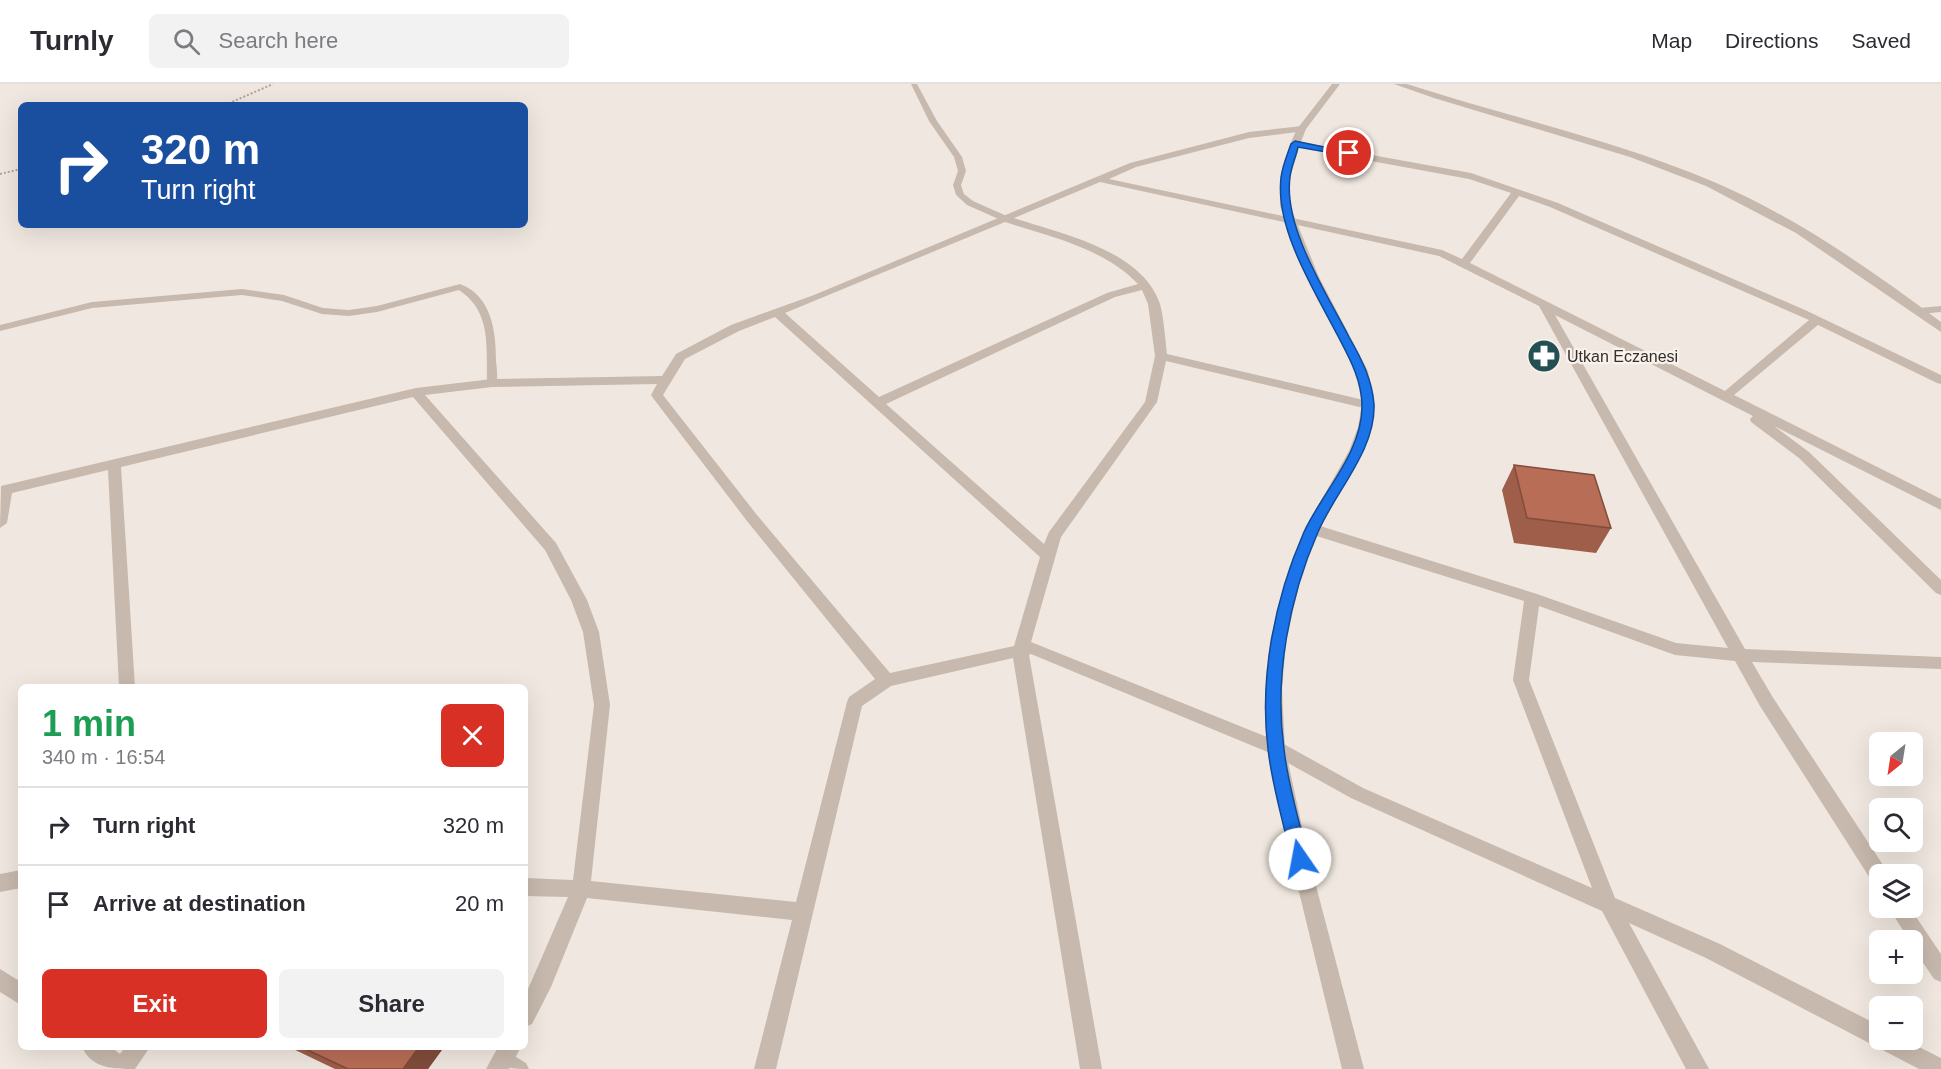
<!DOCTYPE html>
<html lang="en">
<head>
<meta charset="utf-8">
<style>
  :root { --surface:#fff; --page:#f2f2f3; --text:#2b2b33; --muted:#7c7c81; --line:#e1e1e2; --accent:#d93025 }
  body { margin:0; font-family:Arial,sans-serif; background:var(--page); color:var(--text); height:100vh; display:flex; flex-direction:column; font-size:22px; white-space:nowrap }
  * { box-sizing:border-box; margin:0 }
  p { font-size:20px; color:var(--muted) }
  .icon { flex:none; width:33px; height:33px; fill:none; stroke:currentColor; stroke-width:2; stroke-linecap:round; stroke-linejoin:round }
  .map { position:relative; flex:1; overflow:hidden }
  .sheet { position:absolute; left:18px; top:600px; width:510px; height:366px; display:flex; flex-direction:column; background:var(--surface); border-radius:9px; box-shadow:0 6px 24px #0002 }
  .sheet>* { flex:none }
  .guide { position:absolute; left:18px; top:18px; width:510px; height:126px; border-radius:9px; box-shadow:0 6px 24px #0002; background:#1a4fa0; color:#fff; overflow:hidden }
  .needle { width:39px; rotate:210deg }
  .fabs { position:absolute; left:1869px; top:648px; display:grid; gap:12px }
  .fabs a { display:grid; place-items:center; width:54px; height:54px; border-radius:9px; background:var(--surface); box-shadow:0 6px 24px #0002; font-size:30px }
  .pin { position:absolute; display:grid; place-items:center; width:51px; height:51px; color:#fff; margin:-26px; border:3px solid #fff; border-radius:50%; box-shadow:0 2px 6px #0007 }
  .me { position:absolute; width:66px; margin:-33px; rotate:348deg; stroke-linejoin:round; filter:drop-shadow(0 0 4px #0008) }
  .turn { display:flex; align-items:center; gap:21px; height:126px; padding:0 24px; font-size:27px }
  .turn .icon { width:78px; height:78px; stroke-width:2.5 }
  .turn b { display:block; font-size:42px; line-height:51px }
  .round { display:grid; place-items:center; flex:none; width:63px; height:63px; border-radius:9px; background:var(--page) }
  .overview { display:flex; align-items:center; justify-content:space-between; height:102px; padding:0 24px }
  h1 { font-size:36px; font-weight:700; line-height:45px; color:#1e9e55 }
  .action { display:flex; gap:12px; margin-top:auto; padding:12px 24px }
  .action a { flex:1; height:69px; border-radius:9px; background:var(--accent); color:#fff; font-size:24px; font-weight:700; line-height:69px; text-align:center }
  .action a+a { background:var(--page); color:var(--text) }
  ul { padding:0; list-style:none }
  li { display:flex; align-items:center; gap:18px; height:78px; padding:0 24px; border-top:2px solid var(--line) }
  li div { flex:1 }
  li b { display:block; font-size:22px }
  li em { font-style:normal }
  header { display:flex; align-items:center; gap:36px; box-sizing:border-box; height:84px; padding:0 30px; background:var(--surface); border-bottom:2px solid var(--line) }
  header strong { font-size:28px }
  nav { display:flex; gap:33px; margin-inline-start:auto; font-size:21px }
  .search { width:420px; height:54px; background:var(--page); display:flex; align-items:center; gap:15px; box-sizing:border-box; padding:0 21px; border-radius:9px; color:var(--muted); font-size:22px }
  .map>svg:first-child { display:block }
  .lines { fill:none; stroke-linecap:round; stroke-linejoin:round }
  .path { stroke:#b3a397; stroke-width:2; stroke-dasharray:2 2; stroke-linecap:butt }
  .service { fill:#c7b9ad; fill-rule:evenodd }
  .minor { fill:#c7b9ad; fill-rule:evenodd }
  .tertiary { fill:#c7b9ad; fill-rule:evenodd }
  .wall { fill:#9e5e4a }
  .shaded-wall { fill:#814c3c }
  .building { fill:#b86d56; stroke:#814c3c; stroke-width:1.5 }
  .route { fill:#1a73e8; stroke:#114b97; stroke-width:1.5 }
  .labels { text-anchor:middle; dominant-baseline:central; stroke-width:4.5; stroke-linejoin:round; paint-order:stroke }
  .poi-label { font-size:16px; fill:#362e2a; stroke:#f8f2ec; text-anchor:start }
</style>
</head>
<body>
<header>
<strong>Turnly</strong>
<div class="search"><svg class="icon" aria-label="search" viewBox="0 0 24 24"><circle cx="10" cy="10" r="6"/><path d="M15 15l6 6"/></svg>Search here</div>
<nav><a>Map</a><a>Directions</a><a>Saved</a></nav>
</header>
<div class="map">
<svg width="1941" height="985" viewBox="0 0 1941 985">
  <rect width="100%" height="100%" fill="#f0e8e0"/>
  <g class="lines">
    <path class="path" d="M225,21L273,0
      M0,90L21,85"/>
    <path class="service" d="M911,0H917L937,37L962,73L966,87L961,101L964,110L973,117L1009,133V137H1003L967,121L956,111L953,101L958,87L954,73L929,37Z
      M460,200C492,212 496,248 496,277C497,285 498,294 496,301L492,302L487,299C486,263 492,228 459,206L377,228L349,232L322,230L282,217L242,211L92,224L0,247V241L92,218L242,205L284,211L323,224L349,226L377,222Z
      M504,966L526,979L529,985C515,985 501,985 496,974L498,968Z"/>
    <path class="minor" d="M1302,42L1305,43V47L1249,54L1136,83L1109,95L1442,166L1462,175L1511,109L1469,95L1295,63L1290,60L1295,57L1471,89L1558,119L1805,226L1941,291V300L1937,299L1818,241L1734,311L1941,415V426L1774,342L1809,368L1941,496V511L1936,509L1799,374L1751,338L1750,335L1753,332L1555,231L1745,565L1941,573V585L1752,578L1772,612L1887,787L1888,790H1880V801L1873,799L1760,622L1735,577L1675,571L1539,522L1529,596L1615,814L1720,860L1880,942V956H1905L1941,974V985H1919L1706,874L1629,839L1709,985H1686L1602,827L1351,714L1270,669L1031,570L1029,571L1102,985H1080L1013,574L891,602L862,622L776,985H754L792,836L587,814L551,903L532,940L525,943V912L568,813L525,812V794L573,796L594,621L583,548L571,516L545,466L413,313L121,383L135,603H119L108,386L12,409L7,439L0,444L1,402L416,304L492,295L662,292L676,270L731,241L814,211L1130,79L1249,48ZM1100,98L1439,172L1539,222L1728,564L1676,559L1537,510L1317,441H1307L1305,445L1307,449L1524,517L1513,596L1592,804L1363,704L1282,659L1031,558L1061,453L1157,318L1166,277L1368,325L1374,321L1368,317L1167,270C1165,254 1164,235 1160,220C1142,166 1062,150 1014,134ZM1519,112L1550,123L1809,236L1725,307L1470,179ZM1005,138C1050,153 1104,164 1138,200L1107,209L879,313L785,229ZM1142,206L1148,220L1155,272L1145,318L1049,448L1044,460L886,320L1115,213ZM775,233L1040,473L1014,562L890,589L757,431L663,311L685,275L739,247ZM657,300L651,311L653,314L747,437L875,595L849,613L847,618L796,818L591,797L610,621L599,548L587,516L556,459L425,311L492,303Z
      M1941,222V228L1919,230L1913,227L1919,224Z
      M21,786V804L0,808V790Z
      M1889,824H1910L1941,870V898L1934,895L1912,862V856H1909Z
      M0,885L21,898V921L0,908Z
      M82,963H111L120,970L125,963H150L135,985C114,985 92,985 82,963Z
      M498,963H521L509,985H486Z"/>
    <path class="tertiary" d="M1332,0H1340L1306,45L1300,60L1290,94V122L1319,193L1368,287L1374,321L1372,343L1363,367L1319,445L1303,484L1286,557L1282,606L1285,664L1309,775L1364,985H1342L1291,775L1267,664L1266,606L1270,557L1289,484L1305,445L1349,367L1358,343L1362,321L1356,287L1307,193L1280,122V94L1290,60L1297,45Z
      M1394,0H1407C1509,33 1615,56 1714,98C1796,133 1870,185 1941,238V248L1796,149L1706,102L1630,73L1434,14Z"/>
  </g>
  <path class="wall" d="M1514,381L1611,444L1596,469L1514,459L1502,406Z
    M289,963H444L428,985H335Z"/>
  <path class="shaded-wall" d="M419,963H444L428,985H403Z"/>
  <path class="building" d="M1514,381L1594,391L1611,444L1527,434Z
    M301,963H419L403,985H348Z"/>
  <path class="route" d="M1295,57L1353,69L1349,72L1298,63C1296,73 1291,83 1290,93C1283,143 1327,210 1349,253C1361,274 1372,295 1374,320C1376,366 1335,408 1318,448C1289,514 1274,593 1284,665C1288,702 1300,739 1308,775L1306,781L1300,783L1294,781L1291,775C1284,739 1272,702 1268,665C1259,592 1275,514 1304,448C1323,407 1362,369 1362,322C1362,297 1350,275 1339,254C1316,209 1275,146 1281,94C1282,83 1287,71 1291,60Z"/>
  <defs>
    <g id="pharmacy-disc" transform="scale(1.725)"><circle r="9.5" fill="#255053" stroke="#f8f2ec"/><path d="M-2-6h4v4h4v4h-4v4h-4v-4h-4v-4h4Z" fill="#fff"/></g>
  </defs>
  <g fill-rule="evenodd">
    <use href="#pharmacy-disc" x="1544" y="272"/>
  </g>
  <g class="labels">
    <g class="poi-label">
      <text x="1567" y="272">Utkan Eczanesi</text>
    </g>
  </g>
</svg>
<div class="fabs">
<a><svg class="needle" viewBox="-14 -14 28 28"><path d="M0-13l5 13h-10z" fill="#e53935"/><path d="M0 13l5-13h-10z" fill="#7c7c81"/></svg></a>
<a><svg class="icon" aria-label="search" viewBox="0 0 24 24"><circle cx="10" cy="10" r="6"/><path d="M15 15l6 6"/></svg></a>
<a><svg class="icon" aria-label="layers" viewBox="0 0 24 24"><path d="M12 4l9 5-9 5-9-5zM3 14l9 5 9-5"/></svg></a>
<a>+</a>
<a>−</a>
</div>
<div class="pin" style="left:1349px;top:69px;background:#d93025"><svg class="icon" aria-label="arrive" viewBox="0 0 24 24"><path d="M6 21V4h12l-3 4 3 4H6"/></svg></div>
<svg class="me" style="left:1300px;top:775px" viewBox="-20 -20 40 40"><circle r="19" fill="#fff"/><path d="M0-13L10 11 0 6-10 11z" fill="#1a73e8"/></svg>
<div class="guide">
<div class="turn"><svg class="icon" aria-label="right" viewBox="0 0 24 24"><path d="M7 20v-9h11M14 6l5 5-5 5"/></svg><div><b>320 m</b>Turn right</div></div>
</div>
<section class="sheet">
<div class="overview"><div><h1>1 min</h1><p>340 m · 16:54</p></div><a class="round" style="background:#d93025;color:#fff"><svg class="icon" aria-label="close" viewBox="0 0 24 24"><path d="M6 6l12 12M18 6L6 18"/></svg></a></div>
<ul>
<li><svg class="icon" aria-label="right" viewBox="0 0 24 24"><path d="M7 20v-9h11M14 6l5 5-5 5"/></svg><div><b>Turn right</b></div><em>320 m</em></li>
<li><svg class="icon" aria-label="arrive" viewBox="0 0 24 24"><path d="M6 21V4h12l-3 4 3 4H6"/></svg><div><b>Arrive at destination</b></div><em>20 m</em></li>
</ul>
<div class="action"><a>Exit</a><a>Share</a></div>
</section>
</div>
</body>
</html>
